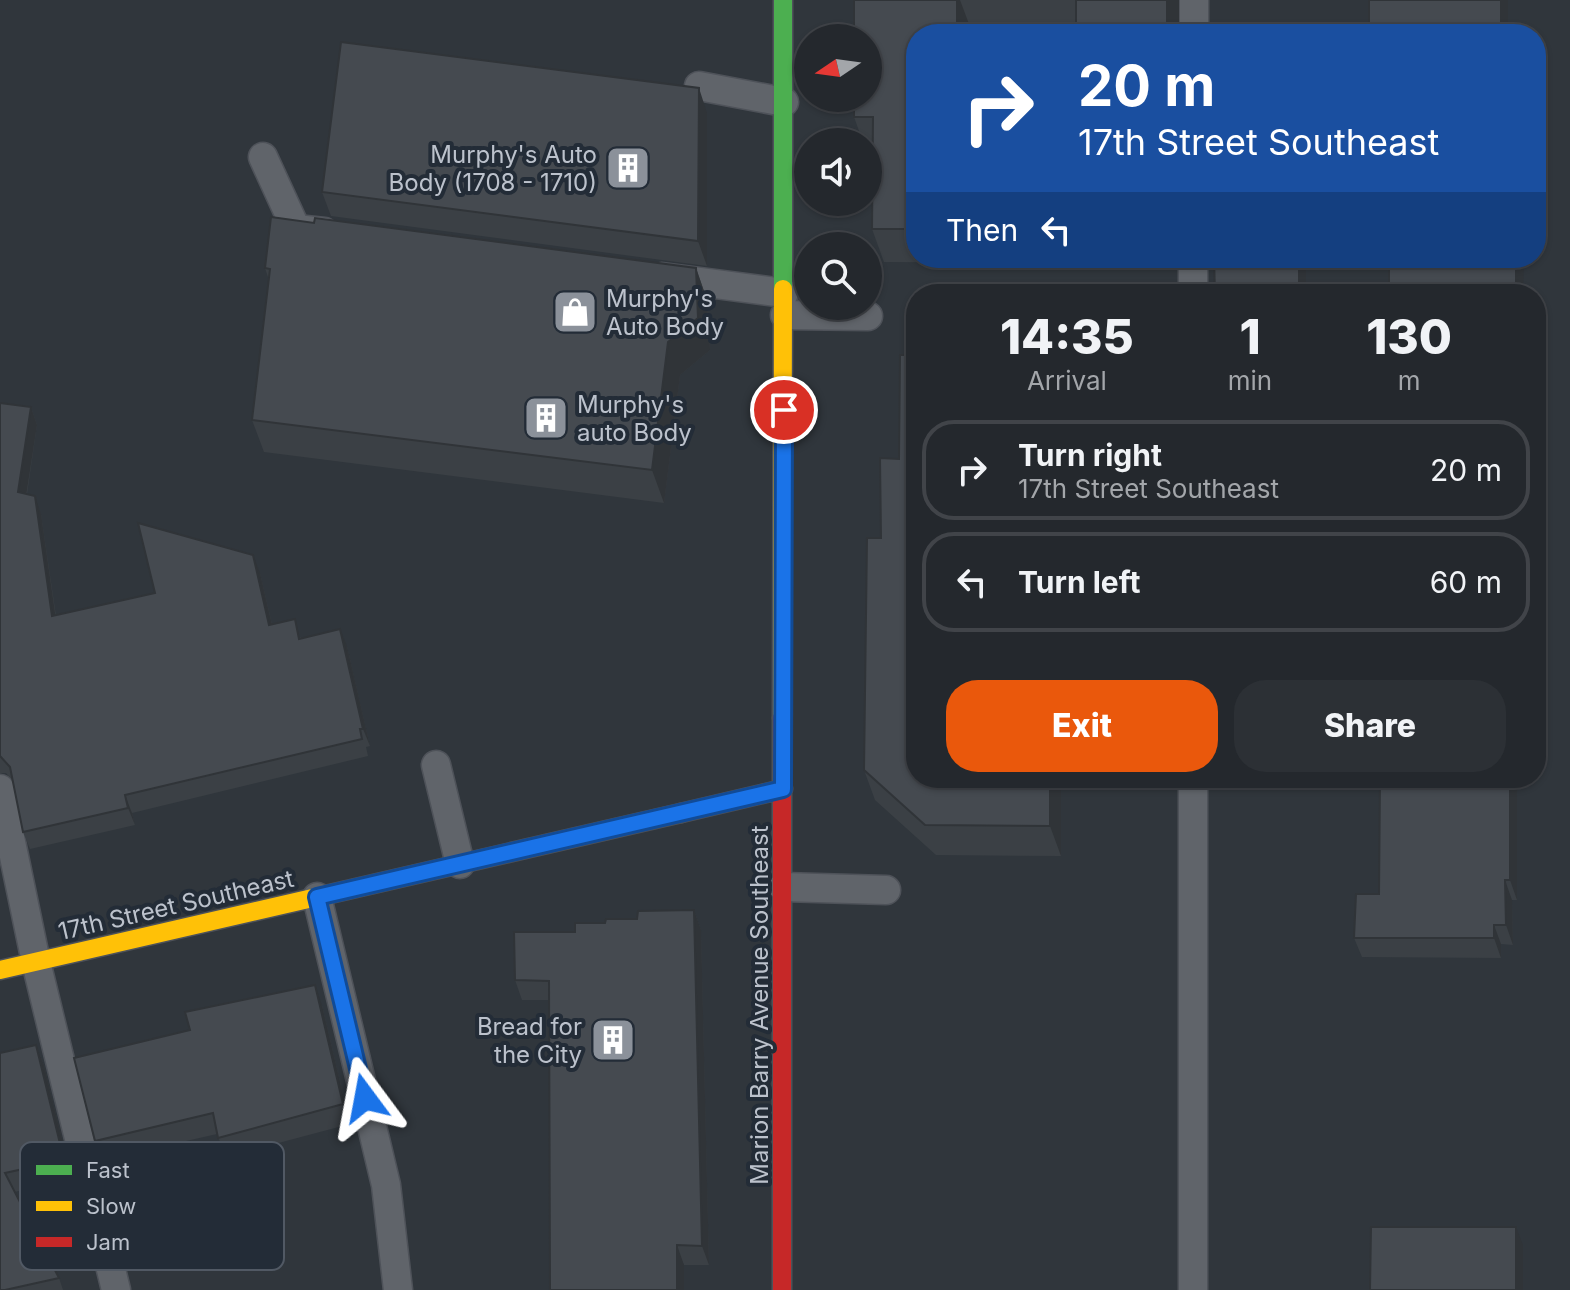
<!DOCTYPE html>
<html lang="en">
<head>
<meta charset="utf-8">
<style>
  :root { --surface:#24282d; --page:#2c3035; --text:#f1f3f6; --muted:#a3a6aa; --line:#414449; --accent:#ea580c }
  body { margin:0; font-family:Inter,sans-serif; background:var(--page); color:var(--text); height:100vh; display:flex; flex-direction:column; font-size:30px; white-space:nowrap }
  * { box-sizing:border-box; margin:0 }
  p { font-size:26px; color:var(--muted) }
  .icon { flex:none; width:44px; height:44px; fill:none; stroke:currentColor; stroke-width:2; stroke-linecap:round; stroke-linejoin:round }
  .map { position:relative; flex:1; overflow:hidden }
  .drawer { position:absolute; left:906px; top:284px; width:640px; height:504px; display:flex; flex-direction:column; background:var(--surface); border-radius:32px; box-shadow:0 2px 6px #0004,0 0 0 2px var(--line) }
  .drawer>* { flex:none }
  .hud { position:absolute; left:906px; top:24px; width:640px; height:244px; border-radius:32px; box-shadow:0 2px 6px #0004,0 0 0 2px var(--line); background:#1a4fa0; color:#fff; overflow:hidden }
  .needle { width:52px; rotate:257deg }
  .buttons { position:absolute; left:794px; top:24px; display:grid; gap:16px }
  .buttons a { display:grid; place-items:center; width:88px; height:88px; border-radius:50%; background:var(--surface); box-shadow:0 2px 6px #0004,0 0 0 2px var(--line); font-size:40px }
  .pin { position:absolute; display:grid; place-items:center; width:68px; height:68px; color:#fff; margin:-34px; border:4px solid #fff; border-radius:50%; box-shadow:0 2px 8px #0007 }
  .me { position:absolute; width:88px; margin:-44px; rotate:347deg; stroke-linejoin:round; filter:drop-shadow(0 0 6px #0008) }
  .turn { display:flex; align-items:center; gap:28px; height:168px; padding:0 40px; font-size:36px }
  .turn .icon { width:104px; height:104px; stroke-width:2.5 }
  .turn b { display:block; font-size:56px; line-height:68px }
  .then { display:flex; align-items:center; height:76px; padding:0 40px; background:#0003; gap:16px; font-size:30px }
  .eta { display:flex; justify-content:space-evenly; align-items:center; height:136px; text-align:center }
  .eta b { font-size:48px; font-weight:800; line-height:56px }
  .button { display:flex; gap:16px; margin-top:auto; padding:16px 40px }
  .button a { flex:1; height:92px; border-radius:32px; background:var(--accent); color:#fff; font-size:32px; font-weight:800; line-height:92px; text-align:center }
  .button a+a { background:var(--page); color:var(--text) }
  ul { padding:0; list-style:none }
  li { display:flex; align-items:center; gap:24px; height:100px; margin:0 16px 12px; padding:0 24px; border:4px solid var(--line); border-radius:32px }
  li div { flex:1 }
  li b { display:block; font-size:30px }
  li em { font-style:normal }
  .map>svg:first-child { display:block }
  .lines { fill:none; stroke-linecap:round; stroke-linejoin:round }
  .lane-casing { stroke:#4e5259; stroke-width:31 }
  .fast-casing { stroke:#4e5259; stroke-width:21 }
  .slow-casing { stroke:#4e5259; stroke-width:21 }
  .jam-casing { stroke:#4e5259; stroke-width:21 }
  .lane { stroke:#60646a; stroke-width:28 }
  .fast { stroke:#4caf50; stroke-width:18 }
  .slow { stroke:#ffc107; stroke-width:18 }
  .jam { stroke:#c62828; stroke-width:18 }
  .wall { fill:#3b4045 }
  .shaded-wall { fill:#303438 }
  .building { fill:#454a50; stroke:#303438; stroke-width:2 }
  .route-casing { stroke:#114b97; stroke-width:20 }
  .route { stroke:#1a73e8; stroke-width:14 }
  .labels { text-anchor:middle; dominant-baseline:central; stroke-width:8; stroke-linejoin:round; paint-order:stroke }
  .poi-label { font-size:24px; fill:#bcc2cc; stroke:#232c37; text-anchor:end }
  .street-label { font-size:24px; fill:#bcc2cc; stroke:#232c37 }
  .key { fill:#232c37; stroke:#515964; stroke-width:2 }
  .key-label { font-size:22px; fill:#bcc2cc }
</style>
</head>
<body>
<div class="map">
<svg width="1570" height="1290" viewBox="0 0 1570 1290">
  <rect width="100%" height="100%" fill="#30363c"/>
  <g class="lines">
    <g class="lane-casing">
      <path id="lane" d="M1194,34V0
        M699,86L784,102
        M263,157L296,229L324,232
        M662,277L784,293
        M1193,294V258
        M785,315L868,316
        M436,765L460,864
        M1193,778V1290
        M0,789L36,962L116,1290
        M783,887L886,890
        M317,897L386,1185L398,1290"/>
    </g>
    <g class="fast-casing">
      <path id="fast" d="M783,289V0"/>
    </g>
    <g class="slow-casing">
      <path id="slow" d="M782,718L783,289
        M0,970L681,813"/>
    </g>
    <g class="jam-casing">
      <path id="jam" d="M681,813L783,789
        M782,1290V718"/>
    </g>
    <use href="#lane" class="lane"/>
    <use href="#fast" class="fast"/>
    <use href="#slow" class="slow"/>
    <use href="#jam" class="jam"/>
  </g>
  <path class="wall" d="M854,0H1179V34H1076V25L969,24L916,34V258L1175,259L1096,263L884,262L872,229L873,149H868V142H863L854,117Z
    M707,113V266L331,216L322,192Z
    M265,268H696L707,300L710,350L680,375L664,503L264,452L252,420L269,280Z
    M31,407L37,425L27,494L41,514L56,616L260,573L272,624L302,638L347,646L370,746L366,747L368,756L132,813L135,825L30,849L23,832L13,781L6,773H0V635Z
    M864,770L916,778H1061V856L936,855L875,800Z
    M1357,778H1517V900H1512L1513,945L1501,944V958L1362,957L1354,938L1379,894L1380,779Z
    M694,910L701,930L709,1265H684L550,1000H522L515,980L575,932L605,923Z
    M322,1005L350,1124L226,1157L217,1134L102,1160L95,1141Z
    M36,1045L44,1065L72,1180L14,1192L59,1278L63,1290H0V1053Z"/>
  <path class="shaded-wall" d="M957,0H960L969,24V34H957Z
    M1167,0H1179V34H1167Z
    M1501,0H1508V34H1501Z
    M699,88L707,113V266L698,241Z
    M1299,258H1305L1306,260V294H1299Z
    M1516,258H1523L1524,260L1523,294H1516Z
    M696,268L707,300L710,350L680,375L664,503L652,470L668,342Z
    M31,407L37,425L24,509L18,492Z
    M35,496L41,514L58,634L52,616Z
    M253,555L260,573L276,642L269,625Z
    M340,629L347,646L370,746L363,729Z
    M1050,778H1061V856L1050,826Z
    M1510,778H1517V900L1510,880Z
    M125,795L132,813L135,825L128,808Z
    M1505,880L1512,900L1513,945L1506,925Z
    M694,910L701,930L709,1265L702,1246Z
    M1494,925L1501,944V958L1494,938Z
    M315,985L322,1005L350,1124L343,1104Z
    M36,1045L44,1065L72,1180L64,1160Z
    M1516,1227L1523,1245V1290H1516Z
    M677,1245L684,1265V1290H677Z"/>
  <path class="building" d="M854,0H957V34H916V229H872L873,117H854V98H868V38H854Z
    M1076,0H1167V34H1076Z
    M1369,0H1501V34H1369Z
    M341,42L699,88L698,241L322,192Z
    M271,217L314,223L315,218L696,268L698,318L668,342L652,470L252,420L270,269L265,268Z
    M1214,258H1299V294H1215Z
    M1389,258H1516V294H1389Z
    M900,355H916V778H1050V826L925,825L864,770L867,538H881L880,458L899,459Z
    M0,403L31,407L18,492L35,496L52,616L155,593L138,523L253,555L269,625L295,619L299,639L340,629L363,729H360L362,739L125,795L128,808L23,832L10,767L0,756Z
    M1380,778H1510V880H1505L1506,925H1494V938H1354L1356,894H1379Z
    M694,910L702,1246L677,1245V1290H550L549,981L515,980L514,932H575V923H605L606,919H637L638,911Z
    M315,985L343,1104L218,1138L213,1113L95,1141L74,1058L190,1030L185,1012Z
    M36,1045L64,1160L5,1173L59,1278L5,1290H0V1053Z
    M1371,1227H1516V1290H1370Z"/>
  <g class="lines">
    <g class="route-casing">
      <path id="route" d="M365,1098L317,897L783,789L784,410"/>
    </g>
    <use href="#route" class="route"/>
  </g>
  <defs>
    <g id="building-square" transform="scale(2.3)"><rect x="-9" y="-9" width="18" height="18" rx="4" fill="#8b919a" stroke="#232c37"/><path d="M-4-6H4V6H1V3H-1V6H-4ZM-2.5-4.3h1.7v1.8h-1.7ZM.8-4.3h1.7v1.8H.8ZM-2.5-1h1.7V.8h-1.7ZM.8-1h1.7V.8H.8Z" fill="#fff"/></g>
    <g id="shop-square" transform="scale(2.3)"><rect x="-9" y="-9" width="18" height="18" rx="4" fill="#8b919a" stroke="#232c37"/><path d="M-5-2.5h2.3a2.7 3.5 0 0 1 5.4 0H5L5.5 6h-11ZM-1.5-2.5h3a1.5 2.3 0 0 0-3 0Z" fill="#fff"/></g>
  </defs>
  <g fill-rule="evenodd">
    <use href="#building-square" x="628" y="168"/>
    <use href="#shop-square" x="575" y="312"/>
    <use href="#building-square" x="546" y="418"/>
    <use href="#building-square" x="613" y="1040"/>
  </g>
  <g class="labels">
    <g class="poi-label">
      <text x="597" y="154">Murphy's Auto<tspan x="597" dy="28">Body (1708 - 1710)</tspan></text>
      <text x="606" y="298" text-anchor="start">Murphy's<tspan x="606" dy="28">Auto Body</tspan></text>
      <text x="577" y="404" text-anchor="start">Murphy's<tspan x="577" dy="28">auto Body</tspan></text>
      <text x="582" y="1026">Bread for<tspan x="582" dy="28">the City</tspan></text>
    </g>
    <g class="street-label">
      <text transform="translate(176 905) rotate(-13)">17th Street Southeast</text>
      <text transform="translate(759 1005) rotate(-90)">Marion Barry Avenue Southeast</text>
    </g>
  </g>
  <rect x="20" y="1142" width="264" height="128" rx="12" class="key"/>
  <rect x="36" y="1165" width="36" height="10" fill="#4caf50"/>
  <rect x="36" y="1201" width="36" height="10" fill="#ffc107"/>
  <rect x="36" y="1237" width="36" height="10" fill="#c62828"/>
  <g class="key-label">
    <text x="86" y="1178">Fast</text>
    <text x="86" y="1214">Slow</text>
    <text x="86" y="1250">Jam</text>
  </g>
</svg>
<div class="buttons">
<a><svg class="needle" viewBox="-14 -14 28 28"><path d="M0-13l5 13h-10z" fill="#e53935"/><path d="M0 13l5-13h-10z" fill="#a3a6aa"/></svg></a>
<a><svg class="icon" aria-label="sound" viewBox="0 0 24 24"><path d="M4 9h4l5-4v14l-5-4H4zM17 9q2 3 0 6"/></svg></a>
<a><svg class="icon" aria-label="search" viewBox="0 0 24 24"><circle cx="10" cy="10" r="6"/><path d="M15 15l6 6"/></svg></a>
</div>
<div class="pin" style="left:784px;top:410px;background:#d93025"><svg class="icon" aria-label="arrive" viewBox="0 0 24 24"><path d="M6 21V4h12l-3 4 3 4H6"/></svg></div>
<svg class="me" style="left:365px;top:1098px" viewBox="-20 -20 40 40"><path d="M0-17L14 15 0 8-14 15z" fill="#1a73e8" stroke="#fff" stroke-width="4"/></svg>
<div class="hud">
<div class="turn"><svg class="icon" aria-label="right" viewBox="0 0 24 24"><path d="M7 20v-9h11M14 6l5 5-5 5"/></svg><div><b>20 m</b>17th Street Southeast</div></div>
<div class="then">Then<svg class="icon" aria-label="left" viewBox="0 0 24 24"><path d="M17 20v-9H6M10 6l-5 5 5 5"/></svg></div>
</div>
<section class="drawer">
<div class="eta">
<div><b>14:35</b><p>Arrival</p></div>
<div><b>1</b><p>min</p></div>
<div><b>130</b><p>m</p></div>
</div>
<ul>
<li><svg class="icon" aria-label="right" viewBox="0 0 24 24"><path d="M7 20v-9h11M14 6l5 5-5 5"/></svg><div><b>Turn right</b><p>17th Street Southeast</p></div><em>20 m</em></li>
<li><svg class="icon" aria-label="left" viewBox="0 0 24 24"><path d="M17 20v-9H6M10 6l-5 5 5 5"/></svg><div><b>Turn left</b></div><em>60 m</em></li>
</ul>
<div class="button"><a>Exit</a><a>Share</a></div>
</section>
</div>
</body>
</html>
